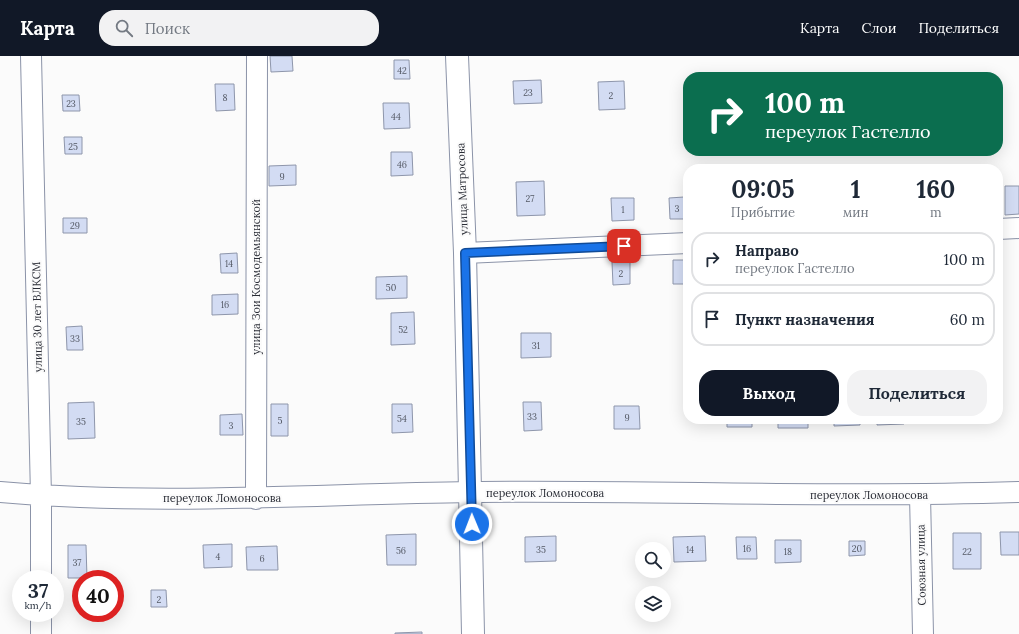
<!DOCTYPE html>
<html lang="ru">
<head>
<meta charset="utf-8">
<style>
  :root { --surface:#fff; --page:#f2f2f3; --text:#1f2937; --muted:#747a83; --line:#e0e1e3; --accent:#111827 }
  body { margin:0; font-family:Lora,serif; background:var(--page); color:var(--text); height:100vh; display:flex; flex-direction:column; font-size:15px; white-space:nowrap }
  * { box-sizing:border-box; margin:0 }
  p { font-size:13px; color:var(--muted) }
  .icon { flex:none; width:22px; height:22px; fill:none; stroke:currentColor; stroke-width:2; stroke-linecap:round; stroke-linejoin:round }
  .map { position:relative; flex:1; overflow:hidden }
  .panel { position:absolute; left:683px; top:108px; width:320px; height:260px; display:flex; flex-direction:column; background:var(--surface); border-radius:16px; box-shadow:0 4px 16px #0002 }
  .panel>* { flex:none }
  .guide { position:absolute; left:683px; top:16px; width:320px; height:84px; border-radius:16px; box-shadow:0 4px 16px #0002; background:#0b6e4f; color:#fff; overflow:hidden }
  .fabs { position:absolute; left:635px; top:486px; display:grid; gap:8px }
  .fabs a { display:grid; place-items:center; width:36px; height:36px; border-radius:50%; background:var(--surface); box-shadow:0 4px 16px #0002; font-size:20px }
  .speed { position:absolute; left:12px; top:514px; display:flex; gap:8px; font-size:20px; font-weight:700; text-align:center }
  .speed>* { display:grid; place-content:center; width:52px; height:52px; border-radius:50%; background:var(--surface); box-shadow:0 4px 16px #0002; line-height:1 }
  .speed small { font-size:10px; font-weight:400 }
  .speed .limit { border:6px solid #d22; background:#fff; color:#111 }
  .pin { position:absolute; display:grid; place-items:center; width:34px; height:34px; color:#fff; margin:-17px; border-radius:8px; box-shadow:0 2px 6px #0006 }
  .me { position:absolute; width:44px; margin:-22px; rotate:359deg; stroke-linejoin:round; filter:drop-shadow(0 0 3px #0008) }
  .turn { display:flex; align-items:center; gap:14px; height:84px; padding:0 16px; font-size:18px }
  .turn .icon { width:52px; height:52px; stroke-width:2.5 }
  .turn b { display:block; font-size:28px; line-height:34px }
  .eta { display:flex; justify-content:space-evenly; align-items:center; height:68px; text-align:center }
  .eta b { font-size:24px; font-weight:700; line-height:28px }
  .cta { display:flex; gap:8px; margin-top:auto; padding:8px 16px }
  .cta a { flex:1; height:46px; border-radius:16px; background:var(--accent); color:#fff; font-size:16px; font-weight:700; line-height:46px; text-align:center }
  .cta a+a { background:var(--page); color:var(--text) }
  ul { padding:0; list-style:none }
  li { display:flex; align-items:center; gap:12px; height:54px; margin:0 8px 6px; padding:0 8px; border:2px solid var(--line); border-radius:16px }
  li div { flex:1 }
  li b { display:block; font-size:15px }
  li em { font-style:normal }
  header { display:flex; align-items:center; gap:24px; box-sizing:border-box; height:56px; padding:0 20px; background:var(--accent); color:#fff }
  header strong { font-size:19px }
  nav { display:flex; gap:22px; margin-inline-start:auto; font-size:14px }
  .search { width:280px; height:36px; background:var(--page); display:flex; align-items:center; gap:10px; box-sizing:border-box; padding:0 14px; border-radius:16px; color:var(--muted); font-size:15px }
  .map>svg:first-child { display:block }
  .building { fill:#d3dcf3; stroke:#8e96ab }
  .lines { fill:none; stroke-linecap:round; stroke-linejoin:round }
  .street-casing { stroke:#8b93a8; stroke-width:22 }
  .secondary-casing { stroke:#8b93a8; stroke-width:24 }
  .street { stroke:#fff; stroke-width:20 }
  .secondary { stroke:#fff; stroke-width:22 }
  .route-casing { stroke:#114b97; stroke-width:10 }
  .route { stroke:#1a73e8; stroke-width:7 }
  .labels { text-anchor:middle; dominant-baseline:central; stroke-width:4; stroke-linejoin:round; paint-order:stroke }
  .number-label { font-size:9px; fill:#545965 }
  .street-label { font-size:11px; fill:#2a2d36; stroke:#fbfbfb }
</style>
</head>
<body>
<header>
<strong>Карта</strong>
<div class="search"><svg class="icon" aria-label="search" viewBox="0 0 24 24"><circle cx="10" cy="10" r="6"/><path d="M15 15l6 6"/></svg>Поиск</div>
<nav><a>Карта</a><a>Слои</a><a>Поделиться</a></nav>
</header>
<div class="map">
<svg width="1019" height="578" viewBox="0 0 1019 578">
  <rect width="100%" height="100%" fill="#fbfbfb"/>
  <path class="building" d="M270,0H292L293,15L271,16Z
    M394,4H409L410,23H394Z
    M541,24L542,47L514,48L513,25Z
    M624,25L625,53L599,54L598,26Z
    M215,28H234L235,54L216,55Z
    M62,39H79L80,55H63Z
    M383,47H409L410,72L384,73Z
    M64,81H82V98H65Z
    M391,96H412L413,119L391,120Z
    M296,109V129L269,130V110Z
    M544,125L545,159L517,160L516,126Z
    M1005,130H1019V158L1005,159Z
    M684,141L685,163H670L669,142Z
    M611,142H634V164L612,165Z
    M63,162H87V177H63Z
    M237,197L238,217H221L220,198Z
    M673,204H688V228H673Z
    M612,206H630V228L613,229Z
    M407,220V242L376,243V221Z
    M238,238V258L212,259V239Z
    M414,256L415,288L391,289V257Z
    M82,270L83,294H67L66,271Z
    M521,277H551V301L521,302Z
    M94,346L95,382L68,383V347Z
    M523,346H541L542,374L524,375Z
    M271,348H288V380H271Z
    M392,348H412L413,376L392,377Z
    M614,350H639L640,373H614Z
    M242,358L243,379H220V359Z
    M727,363H752V371H727Z
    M778,363H808V372H778Z
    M834,363H860V369L834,370Z
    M877,363H904V368L877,369Z
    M959,363H988V366L959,367Z
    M1000,476H1019V499H1001Z
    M953,477H981V513H953Z
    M416,478V509H387L386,479Z
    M556,480V505L525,506V481Z
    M705,480L706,505L674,506L673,481Z
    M736,481H756L757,503H737Z
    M775,484H801V506L775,507Z
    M849,485H865V499L849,500Z
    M232,488V511L204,512L203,489Z
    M68,489H86L87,522H68Z
    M277,490L278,514H247L246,491Z
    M151,534H166L167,551H151Z
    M422,576V578H395V577Z"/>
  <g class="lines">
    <g class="street-casing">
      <path id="street" d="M31,0L41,440V523
        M998,173L1019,172
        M465,197L688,187
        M0,436C157,450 314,438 471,436C654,434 836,442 1019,436
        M920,439L923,578
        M256,443L257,0
        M41,557V578"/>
    </g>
    <g class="secondary-casing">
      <path id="secondary" d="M457,0L465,197L473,578"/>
    </g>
    <use href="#street" class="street"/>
    <use href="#secondary" class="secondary"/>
  </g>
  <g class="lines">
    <g class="route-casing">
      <path id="route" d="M472,468L465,197L624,190"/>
    </g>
    <use href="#route" class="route"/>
  </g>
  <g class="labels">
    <g class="number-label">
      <text x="402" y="14">42</text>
      <text x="528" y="36">23</text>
      <text x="611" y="39">2</text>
      <text x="225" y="41">8</text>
      <text x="71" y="47">23</text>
      <text x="396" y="60">44</text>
      <text x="73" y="90">25</text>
      <text x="402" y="108">46</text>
      <text x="282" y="120">9</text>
      <text x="530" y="142">27</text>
      <text x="677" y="152">3</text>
      <text x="623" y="153">1</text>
      <text x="75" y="169">29</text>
      <text x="229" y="207">14</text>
      <text x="621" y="217">2</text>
      <text x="391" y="231">50</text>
      <text x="225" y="248">16</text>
      <text x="403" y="273">52</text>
      <text x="75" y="282">33</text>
      <text x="536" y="289">31</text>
      <text x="532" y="360">33</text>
      <text x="627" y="361">9</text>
      <text x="402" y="362">54</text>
      <text x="280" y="364">5</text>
      <text x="81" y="365">35</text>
      <text x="231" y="369">3</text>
      <text x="747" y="492">16</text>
      <text x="857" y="492">20</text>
      <text x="541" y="493">35</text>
      <text x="690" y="493">14</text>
      <text x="401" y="494">56</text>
      <text x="788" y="495">18</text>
      <text x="967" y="495">22</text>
      <text x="218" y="500">4</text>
      <text x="262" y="502">6</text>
      <text x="77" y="506">37</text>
      <text x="159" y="543">2</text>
    </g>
    <g class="street-label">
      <text transform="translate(462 133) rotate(-92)">улица Матросова</text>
      <text transform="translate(256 221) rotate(-90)">улица Зои Космодемьянской</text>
      <text transform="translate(37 261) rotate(-91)">улица 30 лет ВЛКСМ</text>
      <text x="545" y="437">переулок Ломоносова</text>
      <text x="869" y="439">переулок Ломоносова</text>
      <text x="222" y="442">переулок Ломоносова</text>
      <text transform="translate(921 509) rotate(-91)">Союзная улица</text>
    </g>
  </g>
</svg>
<div class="fabs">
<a><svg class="icon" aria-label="search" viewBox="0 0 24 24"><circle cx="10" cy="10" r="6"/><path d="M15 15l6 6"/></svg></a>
<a><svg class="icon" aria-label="layers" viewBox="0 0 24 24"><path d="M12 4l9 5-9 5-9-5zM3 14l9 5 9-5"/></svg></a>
</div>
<div class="speed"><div>37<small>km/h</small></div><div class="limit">40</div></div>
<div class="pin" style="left:624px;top:190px;background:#d93025"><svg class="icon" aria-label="arrive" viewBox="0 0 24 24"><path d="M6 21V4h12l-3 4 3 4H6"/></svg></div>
<svg class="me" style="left:472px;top:468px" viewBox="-20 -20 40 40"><circle r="17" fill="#1a73e8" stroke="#fff" stroke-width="3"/><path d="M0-11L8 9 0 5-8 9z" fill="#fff"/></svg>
<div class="guide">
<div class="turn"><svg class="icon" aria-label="right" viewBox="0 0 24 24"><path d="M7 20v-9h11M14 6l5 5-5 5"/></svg><div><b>100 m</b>переулок Гастелло</div></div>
</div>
<section class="panel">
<div class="eta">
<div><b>09:05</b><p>Прибытие</p></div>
<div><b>1</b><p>мин</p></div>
<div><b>160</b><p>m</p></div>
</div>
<ul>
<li><svg class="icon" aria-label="right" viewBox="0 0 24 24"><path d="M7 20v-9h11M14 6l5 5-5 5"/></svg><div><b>Направо</b><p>переулок Гастелло</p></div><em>100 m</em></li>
<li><svg class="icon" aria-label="arrive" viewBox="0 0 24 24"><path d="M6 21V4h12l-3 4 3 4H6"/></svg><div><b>Пункт назначения</b></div><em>60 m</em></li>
</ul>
<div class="cta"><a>Выход</a><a>Поделиться</a></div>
</section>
</div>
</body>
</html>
